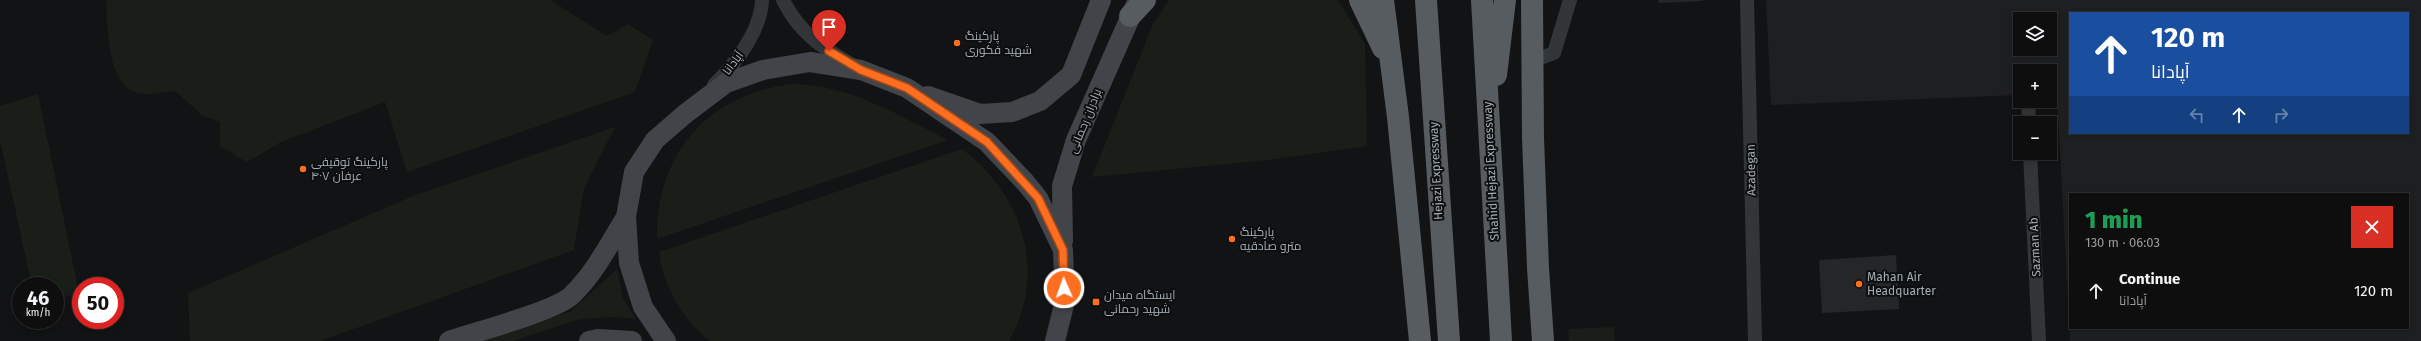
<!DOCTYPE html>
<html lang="en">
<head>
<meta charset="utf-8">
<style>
  :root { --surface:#0e0e0f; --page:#1c1c1d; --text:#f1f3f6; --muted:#9b9c9e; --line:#2e2e2f }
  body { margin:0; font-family:"Fira Sans",Cairo,sans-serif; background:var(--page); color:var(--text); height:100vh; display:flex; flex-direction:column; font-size:15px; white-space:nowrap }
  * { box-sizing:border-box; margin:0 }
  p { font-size:13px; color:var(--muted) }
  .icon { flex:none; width:22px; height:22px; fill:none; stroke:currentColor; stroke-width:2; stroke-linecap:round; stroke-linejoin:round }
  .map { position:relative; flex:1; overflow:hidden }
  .drawer { position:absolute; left:2069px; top:193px; width:340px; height:136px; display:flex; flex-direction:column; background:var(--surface); border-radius:0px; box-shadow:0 2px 6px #0003,0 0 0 1px var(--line) }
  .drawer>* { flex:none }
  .guide { position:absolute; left:2069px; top:12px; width:340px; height:122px; border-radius:0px; box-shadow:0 2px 6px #0003,0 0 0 1px var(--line); background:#1a4fa0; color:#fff; overflow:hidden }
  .controls { position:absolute; left:2013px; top:12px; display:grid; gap:8px }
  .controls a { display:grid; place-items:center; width:44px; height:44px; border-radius:0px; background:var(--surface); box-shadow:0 2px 6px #0003,0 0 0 1px var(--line); font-size:20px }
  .speed { position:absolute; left:12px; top:277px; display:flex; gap:8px; font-size:20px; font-weight:700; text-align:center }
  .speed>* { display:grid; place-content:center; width:52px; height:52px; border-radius:50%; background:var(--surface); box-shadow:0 2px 6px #0003,0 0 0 1px var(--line); line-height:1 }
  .speed small { font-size:10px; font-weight:400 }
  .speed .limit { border:6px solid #d22; background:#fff; color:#111 }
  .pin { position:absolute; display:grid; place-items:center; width:34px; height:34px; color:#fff; margin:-41px -17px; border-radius:50% 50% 50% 0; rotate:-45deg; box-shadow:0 0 4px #0007 }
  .pin .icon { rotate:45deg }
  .me { position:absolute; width:44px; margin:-22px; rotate:358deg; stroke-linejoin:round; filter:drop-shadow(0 0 3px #0008) }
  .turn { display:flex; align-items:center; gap:14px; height:84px; padding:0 16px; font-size:18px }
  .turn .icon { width:52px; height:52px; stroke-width:2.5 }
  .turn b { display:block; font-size:28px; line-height:34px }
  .lanes { display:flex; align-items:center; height:38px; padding:0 16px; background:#0003; justify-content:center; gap:20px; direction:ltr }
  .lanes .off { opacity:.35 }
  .round { display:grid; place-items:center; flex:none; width:42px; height:42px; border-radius:0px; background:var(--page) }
  .head { display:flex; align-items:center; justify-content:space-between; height:68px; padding:0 16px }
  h1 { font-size:24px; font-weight:800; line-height:30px; color:#1e9e55 }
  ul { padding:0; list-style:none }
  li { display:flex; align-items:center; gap:12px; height:60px; padding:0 16px }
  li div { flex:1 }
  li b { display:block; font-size:15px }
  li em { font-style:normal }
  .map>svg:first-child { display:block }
  .built { fill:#1e1f21; fill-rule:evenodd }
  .green { fill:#191f18 }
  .building { fill:#252628 }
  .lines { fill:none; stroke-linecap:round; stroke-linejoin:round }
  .minor { stroke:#333639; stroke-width:14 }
  .secondary { stroke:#414549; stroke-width:20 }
  .trunk { stroke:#575c61; stroke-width:22 }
  .route-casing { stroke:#a44815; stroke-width:10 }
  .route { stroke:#fd6e21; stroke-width:7 }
  .poi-dot { fill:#fd6e21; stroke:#0d0e0f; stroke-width:1.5 }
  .labels { text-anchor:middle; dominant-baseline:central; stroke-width:4; stroke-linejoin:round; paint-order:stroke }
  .poi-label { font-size:12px; fill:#a3aeb5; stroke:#0d0e0f; text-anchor:start }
  .street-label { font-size:12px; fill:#a3aeb5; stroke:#0d0e0f }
</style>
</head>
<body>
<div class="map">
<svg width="2421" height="341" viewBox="0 0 2421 341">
  <rect width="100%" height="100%" fill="#121314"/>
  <path class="built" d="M1766,0H2421V341H2070L2057,94H2050V71H2020V95L1771,105ZM2070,13H2408V133H2070ZM2020,19H2050V49H2020ZM2070,194H2408V328H2070Z"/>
  <path class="green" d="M106,0H550L607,36L628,24L653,40L635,92L407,172L385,102L281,142L247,162L220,146V122L202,115L175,91C163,92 150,96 138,93C106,85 108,26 106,0Z
    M1169,0H1338L1365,44L1367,146L1268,160L1092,177L1153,24Z
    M791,84C851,85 896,114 948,140L657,239C656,154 707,95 791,84Z
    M38,94L79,293L55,300V286H32L0,140V106Z
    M615,127L584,188L574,250L320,341H190L188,293L413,196Z
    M962,149C1023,194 1048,273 1009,341H710C684,321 663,286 659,252Z
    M617,269L623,299L636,319L612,317L580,319L513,341H481L570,312Z
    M1614,327L1615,341H1569L1568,329Z"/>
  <path class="building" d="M1658,0H1703V1L1659,3Z
    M1896,255L1899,309L1822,313L1819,260Z"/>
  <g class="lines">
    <path class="minor" d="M783,0C800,34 822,47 854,66
      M1747,0L1755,341
      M1532,61L1554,53L1570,0
      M714,85C735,64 761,31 762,0
      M2028,101L2029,123
      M2030,153L2039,341"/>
    <path class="secondary" d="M928,96L980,114L1012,112L1040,101L1071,75L1101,0
      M1063,241L1062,186L1076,140L1137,2
      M449,341C475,332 556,311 572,295C595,273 609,244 626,217
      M589,341L598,339L632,341
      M666,341L643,307L629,263L626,217L634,172L655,140L685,114L726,83L763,70L810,62L861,70L907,88L987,142L1025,182L1038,198L1063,250L1065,301L1055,341"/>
    <path class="trunk" d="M1360,0L1383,48
      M1383,0L1398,117L1420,341
      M1426,0L1449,341
      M1482,0L1501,341
      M1532,0L1533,138L1538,268L1543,341
      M1130,16L1145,0
      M1496,75L1505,0"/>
  </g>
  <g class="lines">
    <g class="route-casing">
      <path id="route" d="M829,51L861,70L907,88L987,142L1038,198L1063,250L1064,288"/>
    </g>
    <use href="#route" class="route"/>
  </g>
  <g class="poi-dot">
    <circle cx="957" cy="43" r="4"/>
    <circle cx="303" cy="169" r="4"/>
    <circle cx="1232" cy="239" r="4"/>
    <circle cx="1859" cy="284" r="4"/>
    <rect x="1092" y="298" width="8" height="8" rx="2"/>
  </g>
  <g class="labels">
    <g class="poi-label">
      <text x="965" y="36">پارکینگ<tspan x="965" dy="14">شهید فکوری</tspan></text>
      <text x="311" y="162">پارکینگ توقیفی<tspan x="311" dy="14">عرفان ۴۰۷</tspan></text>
      <text x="1240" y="232">پارکینگ<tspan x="1240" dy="14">مترو صادقیه</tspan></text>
      <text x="1867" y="277">Mahan Air<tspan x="1867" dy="14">Headquarter</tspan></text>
      <text x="1104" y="295">ایستگاه میدان<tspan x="1104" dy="14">شهید رحمانی</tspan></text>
    </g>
    <g class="street-label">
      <text transform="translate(733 63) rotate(-53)">آپادانا</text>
      <text transform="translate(1085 121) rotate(-68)">برادران رحمانی</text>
      <text transform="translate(1751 170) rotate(-91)">Azadegan</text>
      <text transform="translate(1436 171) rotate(-93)">Hejazi Expressway</text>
      <text transform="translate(1491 171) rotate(-93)">Shahid Hejazi Expressway</text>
      <text transform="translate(2035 247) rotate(-93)">Sazman Ab</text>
    </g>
  </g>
</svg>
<div class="controls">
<a><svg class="icon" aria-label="layers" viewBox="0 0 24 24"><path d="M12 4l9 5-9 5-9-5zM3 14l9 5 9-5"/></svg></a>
<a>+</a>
<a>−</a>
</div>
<div class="speed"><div>46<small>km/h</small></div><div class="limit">50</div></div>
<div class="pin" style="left:829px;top:51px;background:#d93025"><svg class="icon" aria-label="arrive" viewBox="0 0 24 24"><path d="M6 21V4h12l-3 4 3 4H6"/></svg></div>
<svg class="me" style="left:1064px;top:288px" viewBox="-20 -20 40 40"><circle r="17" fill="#fd6e21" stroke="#fff" stroke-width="3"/><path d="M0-11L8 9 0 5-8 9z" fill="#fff"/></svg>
<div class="guide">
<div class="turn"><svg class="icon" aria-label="ahead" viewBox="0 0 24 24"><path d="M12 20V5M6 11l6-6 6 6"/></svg><div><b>120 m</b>آپادانا</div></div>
<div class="lanes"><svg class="icon off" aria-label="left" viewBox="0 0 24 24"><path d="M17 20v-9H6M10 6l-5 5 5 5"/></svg><svg class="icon" aria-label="ahead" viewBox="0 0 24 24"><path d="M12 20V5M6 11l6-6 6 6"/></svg><svg class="icon off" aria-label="right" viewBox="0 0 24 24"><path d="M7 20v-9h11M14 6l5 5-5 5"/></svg></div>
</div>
<section class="drawer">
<div class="head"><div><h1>1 min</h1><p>130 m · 06:03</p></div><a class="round" style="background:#d93025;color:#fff"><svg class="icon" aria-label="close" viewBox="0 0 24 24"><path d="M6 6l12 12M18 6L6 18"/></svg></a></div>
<ul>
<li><svg class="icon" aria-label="ahead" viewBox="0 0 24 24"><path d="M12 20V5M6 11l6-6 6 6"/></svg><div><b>Continue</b><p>آپادانا</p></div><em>120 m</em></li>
</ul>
</section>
</div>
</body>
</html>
